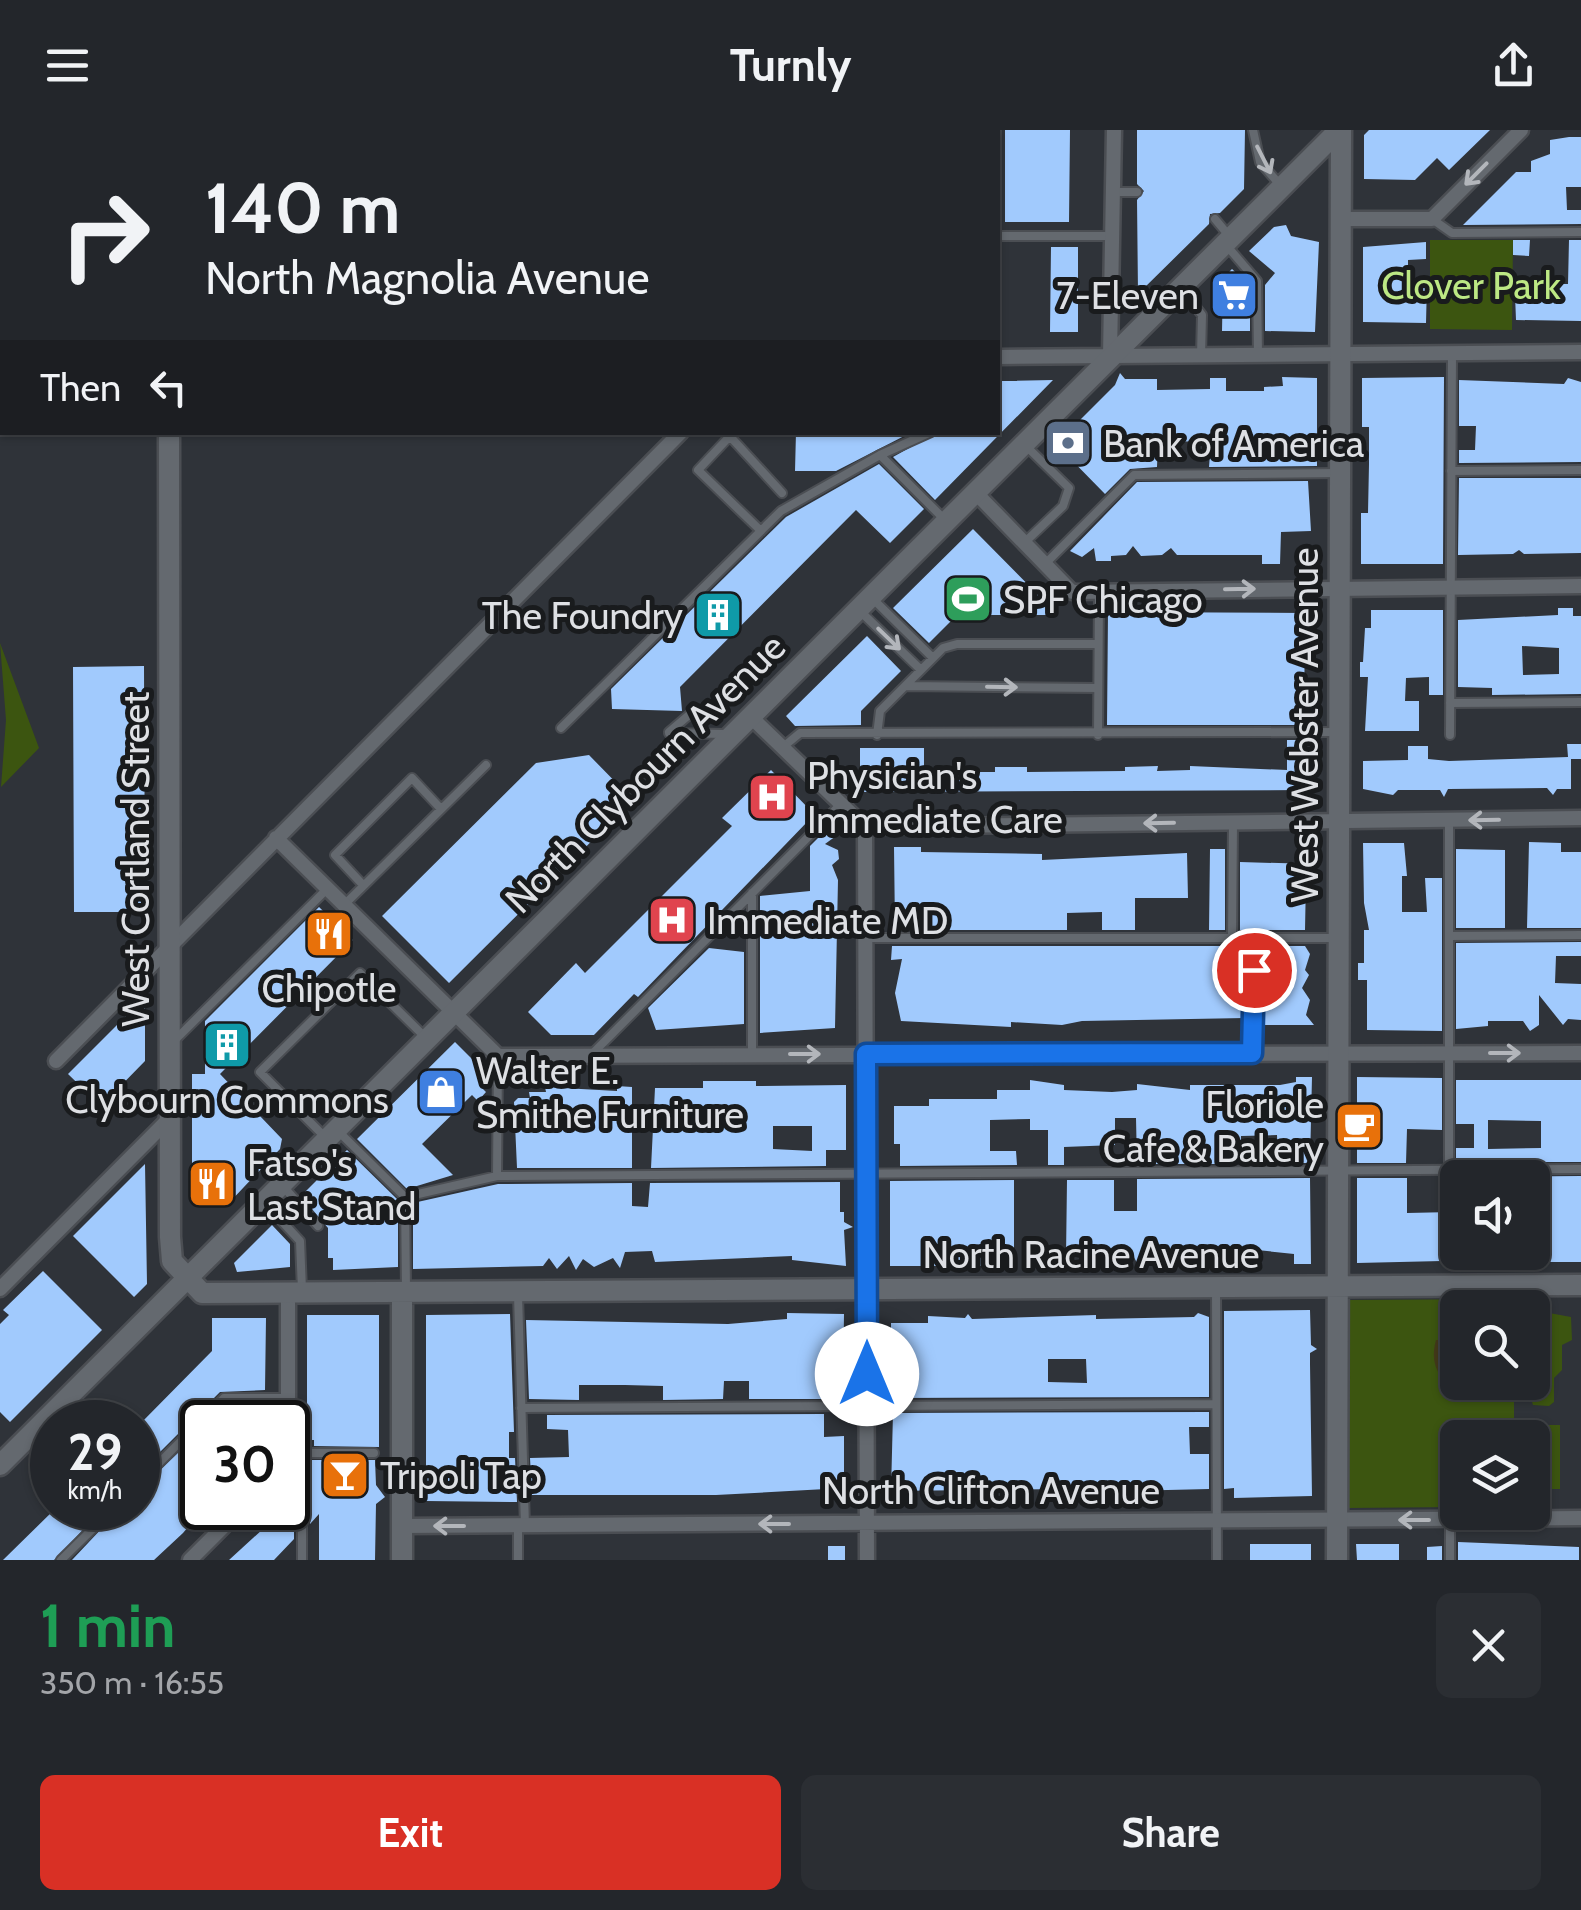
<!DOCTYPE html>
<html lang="en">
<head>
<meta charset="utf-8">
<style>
  :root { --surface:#23262b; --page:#2b2e33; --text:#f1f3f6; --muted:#a3a5a9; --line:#404347; --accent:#d93025 }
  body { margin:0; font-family:Cabin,sans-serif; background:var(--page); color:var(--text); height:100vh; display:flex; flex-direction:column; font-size:38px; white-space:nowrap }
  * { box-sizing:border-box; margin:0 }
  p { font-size:32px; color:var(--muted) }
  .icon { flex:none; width:55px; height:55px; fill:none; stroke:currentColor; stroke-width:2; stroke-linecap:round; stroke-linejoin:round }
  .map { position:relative; height:1430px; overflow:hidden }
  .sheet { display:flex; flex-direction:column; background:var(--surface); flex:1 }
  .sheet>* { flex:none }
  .top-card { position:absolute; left:0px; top:0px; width:1000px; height:305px; box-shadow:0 2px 8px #0004,0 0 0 2px var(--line); background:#23262b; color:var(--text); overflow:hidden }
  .tools { position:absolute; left:1440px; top:1030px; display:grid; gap:20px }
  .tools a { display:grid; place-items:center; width:110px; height:110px; border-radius:15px; background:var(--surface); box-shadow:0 2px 8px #0004,0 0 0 2px var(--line); font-size:50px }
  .speed { position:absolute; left:30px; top:1270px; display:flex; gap:20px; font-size:50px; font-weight:700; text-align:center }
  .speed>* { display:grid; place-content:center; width:130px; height:130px; border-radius:50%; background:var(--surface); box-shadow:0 2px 8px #0004,0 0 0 2px var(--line); line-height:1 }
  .speed small { font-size:25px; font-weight:400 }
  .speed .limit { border:5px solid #111; border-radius:15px; background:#fff; color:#111 }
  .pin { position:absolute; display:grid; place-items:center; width:85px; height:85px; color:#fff; margin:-42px; border:5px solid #fff; border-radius:50%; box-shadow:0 2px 10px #0007 }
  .me { position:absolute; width:110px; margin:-55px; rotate:0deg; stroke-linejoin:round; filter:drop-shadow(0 0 8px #0008) }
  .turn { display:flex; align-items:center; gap:35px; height:210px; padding:0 40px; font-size:45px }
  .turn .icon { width:130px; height:130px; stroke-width:2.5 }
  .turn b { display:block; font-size:70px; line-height:85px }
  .then { display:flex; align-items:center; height:95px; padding:0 40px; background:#0003; gap:20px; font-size:38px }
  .round { display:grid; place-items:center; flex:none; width:105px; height:105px; border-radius:15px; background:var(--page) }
  .head { display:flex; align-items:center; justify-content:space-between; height:170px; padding:0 40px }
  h1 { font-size:60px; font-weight:700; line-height:75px; color:#1e9e55 }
  .action { display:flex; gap:20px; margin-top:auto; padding:20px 40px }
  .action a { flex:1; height:115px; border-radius:15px; background:var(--accent); color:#fff; font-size:40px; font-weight:700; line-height:115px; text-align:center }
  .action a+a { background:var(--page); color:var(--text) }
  header { display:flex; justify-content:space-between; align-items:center; height:130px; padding:0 40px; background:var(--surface); font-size:45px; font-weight:700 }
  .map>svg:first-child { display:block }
  .green { fill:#3c5510 }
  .sand { fill:#433a1a }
  .water { fill:#3a70a8; stroke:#6b92ba; stroke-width:2.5 }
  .building { fill:#a1cafd; fill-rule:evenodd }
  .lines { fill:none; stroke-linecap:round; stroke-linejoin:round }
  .lane-casing { stroke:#4b4e53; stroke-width:12 }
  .street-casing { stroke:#4b4e53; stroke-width:19 }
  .secondary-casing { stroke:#4b4e53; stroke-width:25 }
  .lane { stroke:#64696f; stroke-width:8 }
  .street { stroke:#64696f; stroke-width:14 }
  .secondary { stroke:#64696f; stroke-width:20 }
  .oneway { stroke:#b3b6bb }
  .route-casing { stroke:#114b97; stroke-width:25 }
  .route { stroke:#1a73e8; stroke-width:18 }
  .labels { text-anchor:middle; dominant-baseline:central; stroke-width:10; stroke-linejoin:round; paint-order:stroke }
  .park-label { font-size:38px; fill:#bde884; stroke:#191b1d }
  .poi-label { font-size:38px; fill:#dee0e4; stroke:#191b1d; text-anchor:start }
  .street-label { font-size:38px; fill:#dee0e4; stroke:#191b1d }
</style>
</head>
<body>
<header><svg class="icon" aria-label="menu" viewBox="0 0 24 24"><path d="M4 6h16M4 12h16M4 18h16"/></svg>Turnly<svg class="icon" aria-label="share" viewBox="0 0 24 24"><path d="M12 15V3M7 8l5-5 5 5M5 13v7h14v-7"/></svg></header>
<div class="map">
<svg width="1581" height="1430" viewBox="0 0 1581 1430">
  <rect width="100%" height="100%" fill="#2f3339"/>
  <path class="green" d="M1430,110H1513L1512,200L1430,199Z
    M0,513L39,618L1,657L6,590Z
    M1514,1169V1177L1458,1178V1252L1514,1253V1307L1458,1308L1457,1377L1347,1378L1348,1170Z
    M1533,1180L1571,1187L1572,1210L1562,1215V1240L1554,1248V1272L1549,1276L1533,1275L1528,1259H1521V1253L1532,1252Z
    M1526,1295H1560V1359H1533L1532,1308L1526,1307Z"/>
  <path class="sand" d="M1436,1210H1457L1458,1252L1484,1254C1452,1267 1426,1244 1436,1210Z"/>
  <path class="water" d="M0,0H358L2,2L0,76Z"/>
  <path class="building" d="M1005,0H1070L1069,92H1005Z
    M1137,0H1245L1244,59L1220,83L1210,84L1209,94L1138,164L1137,70L1144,61L1137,54Z
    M1369,0H1490L1449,40L1437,28L1415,50L1364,49V5Z
    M1569,7H1581V57H1566L1567,80H1581V94L1463,95L1516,42H1531V31L1550,24V10Z
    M1286,95L1291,106L1319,112L1315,202L1265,201V155L1275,143L1249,121L1274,97Z
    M1513,110H1530L1529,126L1513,125Z
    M1569,110H1581V191L1516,190L1515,165H1521V161H1550V154H1568Z
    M1426,112V129L1408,130V152L1427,153L1426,193L1363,192V117Z
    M1051,117H1078V202H1050Z
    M1232,139L1250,156V201H1222L1223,148Z
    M1120,243L1125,249H1157V260L1210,259V248H1226V261H1264V257L1283,256L1282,247L1317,248V336L1209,337L1211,311L1158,312L1157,337L1130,339L1105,364L1056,314L1115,255Z
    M1444,247L1443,434H1361V383H1368L1369,334V297H1362V248Z
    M1568,248L1581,252V332L1459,333V320H1475L1476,296H1459V250L1564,254Z
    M1053,250L935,370L893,327L938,302H998V251Z
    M796,302H912L836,341H795Z
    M879,334L924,379L890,413L856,380L680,557L682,581L612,579L611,559L786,387Z
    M1459,348H1581V423L1524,424L1519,420L1513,424L1458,425Z
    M1308,351L1311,401L1281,402L1280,434H1262V425H1177L1171,418L1162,425L1141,426L1133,416L1126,425L1111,426V431H1096L1094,418L1082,427L1070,421L1137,352Z
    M973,399L1058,485H957L929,513L893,478Z
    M1558,478H1573V486H1581V564L1492,565V558L1458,557V490L1558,485ZM1522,516L1559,518V544L1523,545Z
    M1371,480H1443V565H1429V547L1406,548L1405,571H1419V601H1365L1368,547H1360V532H1363L1365,498H1371Z
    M1108,482L1305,483L1304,595H1107Z
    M867,506L901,541L861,581V595L795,596L786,586Z
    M144,536L145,782H74L73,537Z
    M1287,610H1304V660L860,662V618H924V638L963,637V642H995V637H1027V642L1125,641V637L1158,636L1157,641L1190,640V636L1287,640Z
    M1567,614H1581V629H1571V659H1557L1553,665L1547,658L1448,659L1444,667L1440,660H1398L1393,665L1363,659V631L1408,630V616H1428V629L1449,631L1568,627Z
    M589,625L633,670L449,853L382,786L536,633Z
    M771,640L817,687L810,695V689L638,867L634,864L594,905H551L528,882L576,833L585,843L732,696L722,688Z
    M828,698L836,706L825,714L838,720L839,729L832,735L838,750L835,898L760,903V766L810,761V716Z
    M1529,712L1561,713V722H1581V798H1527Z
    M1363,713H1404L1407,746H1402V782H1427L1425,748H1442V901L1367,900V850H1358V833H1364V800H1369L1364,773Z
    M894,717H921V722L1042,724V730L1187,723L1188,768H1135V800H1102V782L1067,783V800H895Z
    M1210,719H1225V800H1209Z
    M1456,719L1505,720V798H1456Z
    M1240,732L1313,734V749H1306L1305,800H1240Z
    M319,777L353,810L220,944L282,1009L280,1019L227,1075L192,1059V944H205V891Z
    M1581,812V826H1556L1555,853L1581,854V890L1568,889L1563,895L1539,865V895L1530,901L1523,891H1488V896L1456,899V813Z
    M892,816H1246L1245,888L1082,891L1062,895L1011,892V897L901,891L895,863L902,829L891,830Z
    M1261,816H1305L1310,824L1305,840L1309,845L1302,858L1310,870L1306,885L1314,895H1260Z
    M709,818L744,822V894L656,900L648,878Z
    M145,867V931L101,976L68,944Z
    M455,912L490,947L481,957L486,962L478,971L472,965L422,1014L453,1045L407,1059L357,1009Z
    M1296,947H1312L1310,1033H1278L1277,1005L1241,1006L1240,1034H1137L1136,988H1115V1015L1064,1017V1035H1048V1000H1030V989L990,990V1021H1016L1017,1035L900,1036V1014H894V976H929V969H997V960H1030V950L1064,955V960L1112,962L1137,960V954L1190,960V955H1280L1296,952Z
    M1357,947L1442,948V1000L1407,999L1406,1033H1357Z
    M1456,950H1581V1032H1456V1018H1474V994H1456ZM1488,990L1541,991V1018L1488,1019Z
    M703,951H756V956L846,955V1020H826V1036L651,1038L655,958H703ZM773,996H812V1021L773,1019Z
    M617,956L632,957V1038H517L514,972L518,968H530L529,962H546L545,957L617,961Z
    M347,1020L398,1070V1137L333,1140V1128H328V1098L301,1066Z
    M145,1034L147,1154L134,1167L73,1106Z
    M1581,1046V1132H1545V1078H1532V1048L1489,1047Z
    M1310,1048L1311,1134H1294V1124L1257,1120H1228V1125H1204V1129H1162L1163,1133H1137L1134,1127L1118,1124L1066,1127L1067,1050H1114V1081H1137V1049Z
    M1357,1048H1407V1083L1452,1082L1458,1124L1448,1137L1442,1131L1357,1133Z
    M1014,1050V1136H890V1051Z
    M840,1052V1082H844V1092L853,1097L844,1100L846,1136L792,1130V1126L655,1132L652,1121L625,1122L620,1138L613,1128L594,1137L583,1129L576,1140L569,1126L557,1139L549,1128L543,1136L413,1139V1073L498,1054L632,1053V1076L648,1077L650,1053Z
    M272,1095L290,1114V1137L237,1142L234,1133Z
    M43,1141L102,1200L10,1292L0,1282V1194L9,1185L3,1180Z
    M1310,1180L1311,1215L1317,1219L1310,1223V1234L1312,1366L1234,1368V1358L1224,1359V1181Z
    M787,1183L844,1184L843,1255H826V1269H749V1251H724L723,1269L663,1270V1256L625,1255H579V1270L529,1269L526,1190L728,1194L787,1189Z
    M1198,1183L1209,1187V1267L891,1268V1193H928V1186L965,1188L968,1184L972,1189L1096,1185V1189L1194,1187ZM1048,1229H1086L1087,1253L1048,1252Z
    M510,1184L514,1302H509V1328H515L517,1372L426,1371V1185Z
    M307,1185H379V1317L314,1316V1310H307Z
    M212,1188H266L265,1260L220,1262L138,1344V1296L212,1221Z
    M227,1276H265L264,1292H210Z
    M1209,1282V1297H1189L1190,1324H1209V1359L1084,1362V1373L1068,1359L891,1361L893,1283Z
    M824,1284V1307L844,1306V1358L716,1365H532L530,1328L569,1327L568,1300L547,1299V1285Z
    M202,1300V1381L183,1403L154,1430H72L121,1378H138V1361Z
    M312,1330H375L376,1355L385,1367L376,1374L375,1430H319V1384L310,1394L307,1333Z
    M56,1378H104L54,1430H3Z
    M286,1378L294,1386V1409L274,1430H229Z
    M1458,1412L1579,1417V1430H1458Z
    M1250,1414H1311V1430H1250Z
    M1356,1414H1399V1430H1357Z
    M828,1416H845V1430H828Z
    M1442,1416V1430H1427V1417Z"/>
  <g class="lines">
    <g class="lane-casing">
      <path id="lane" d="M660,0V2
        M1253,0L1260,32L1281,56
        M1113,62H1137
        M1215,89L1230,107
        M1432,89L1452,103L1581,102
        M998,106H1112
        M1227,116L1257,151L1258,225
        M1181,158L1202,185L1201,226
        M726,302L782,363
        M730,306L698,340L761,401
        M880,325L944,389
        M1451,341L1581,340
        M1024,413L1063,376L1069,358L1025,315
        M1046,433L1134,345L1340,343
        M872,468L933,528
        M861,482L921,540
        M906,556L1098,558
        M1450,573L1581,572
        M561,598L781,381L880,325L931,302
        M669,602L696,579
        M669,603L725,604
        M877,605L880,581L943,518L957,514H1098
        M1098,605L1099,462
        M1450,605L1452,224
        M783,617L800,603L1338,602
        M1449,690V1040
        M363,755L335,725L412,648L441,679
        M344,775L486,635
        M1449,806L1581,805
        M865,808H1338
        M1232,808L1233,693
        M174,911L327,759
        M1252,923L1254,808
        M591,925L841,674
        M752,925V763
        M340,1003L405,1067L406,1161
        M324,1006L260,942L360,843L424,906
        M497,1046L498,926
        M282,1055L318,1096
        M405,1067L497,1046L1581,1039
        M265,1073L300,1111L302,1160
        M1216,1158L1217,1430
        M518,1165L525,1396
        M521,1278L1216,1274
        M288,1332L306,1323H374
        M288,1333L302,1354V1430
        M138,1354L224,1268H287
        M1450,1389V1430
        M518,1396V1430
        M61,1430L114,1378"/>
    </g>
    <g class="street-casing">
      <path id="street" d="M887,2V0
        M1341,89H1432L1521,0
        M1110,226L1114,0
        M998,227L1581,222
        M974,361L1072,462L1581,456
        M751,587L865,697L1581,688
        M865,697L867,1430
        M276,708L498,926L1581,923
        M56,931L681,302
        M0,1159L169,989
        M288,1296V1165
        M402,1396L1581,1388
        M190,1430L242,1378"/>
    </g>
    <g class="secondary-casing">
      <path id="secondary" d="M169,302L170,1107L172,1131L202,1163L1581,1155
        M0,1335L1339,0
        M402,1430V1165
        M1337,1430L1341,0"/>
    </g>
    <use href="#lane" class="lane"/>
    <use href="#street" class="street"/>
    <use href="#secondary" class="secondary"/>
  </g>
  <defs><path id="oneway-shaft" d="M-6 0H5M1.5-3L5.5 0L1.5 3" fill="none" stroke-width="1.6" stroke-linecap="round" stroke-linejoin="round" transform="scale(2.5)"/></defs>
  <g class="oneway">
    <use href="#oneway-shaft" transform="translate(1264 30) rotate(63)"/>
    <use href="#oneway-shaft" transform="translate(1476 44) rotate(135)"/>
    <use href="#oneway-shaft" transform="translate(1240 459) rotate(-1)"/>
    <use href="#oneway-shaft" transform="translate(889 509) rotate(44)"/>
    <use href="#oneway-shaft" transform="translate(1002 557) rotate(1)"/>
    <use href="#oneway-shaft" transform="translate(1484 690) rotate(179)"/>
    <use href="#oneway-shaft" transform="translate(1159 693) rotate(179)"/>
    <use href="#oneway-shaft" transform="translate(1505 923)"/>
    <use href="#oneway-shaft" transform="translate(805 924)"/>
    <use href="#oneway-shaft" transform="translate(1414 1390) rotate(180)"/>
    <use href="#oneway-shaft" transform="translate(774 1394) rotate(180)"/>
    <use href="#oneway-shaft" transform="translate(449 1396) rotate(180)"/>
  </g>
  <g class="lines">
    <g class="route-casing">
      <path id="route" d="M867,1244L866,924L1252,923L1254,840"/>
    </g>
    <use href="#route" class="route"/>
  </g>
  <defs>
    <g id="supermarket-square" transform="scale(2.5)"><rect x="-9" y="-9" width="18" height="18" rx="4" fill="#3f7fe0" stroke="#191b1d"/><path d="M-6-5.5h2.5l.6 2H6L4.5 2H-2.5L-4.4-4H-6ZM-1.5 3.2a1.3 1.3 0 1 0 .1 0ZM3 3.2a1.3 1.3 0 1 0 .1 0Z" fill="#fff"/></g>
    <g id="bank-square" transform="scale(2.5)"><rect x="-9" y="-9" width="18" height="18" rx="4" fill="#5c6f8a" stroke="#191b1d"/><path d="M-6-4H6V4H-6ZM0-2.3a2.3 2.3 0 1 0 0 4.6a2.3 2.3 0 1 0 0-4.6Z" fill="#fff"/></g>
    <g id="stadium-square" transform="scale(2.5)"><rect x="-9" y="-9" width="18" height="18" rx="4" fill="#2e9e5b" stroke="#191b1d"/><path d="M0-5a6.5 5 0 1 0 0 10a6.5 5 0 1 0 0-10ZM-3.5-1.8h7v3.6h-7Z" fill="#fff"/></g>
    <g id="building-square" transform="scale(2.5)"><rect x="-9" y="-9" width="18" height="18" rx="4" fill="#0f9aa8" stroke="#191b1d"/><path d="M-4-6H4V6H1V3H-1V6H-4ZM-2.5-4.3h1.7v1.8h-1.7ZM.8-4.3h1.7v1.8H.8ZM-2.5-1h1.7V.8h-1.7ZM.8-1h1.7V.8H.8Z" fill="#fff"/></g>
    <g id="hospital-square" transform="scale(2.5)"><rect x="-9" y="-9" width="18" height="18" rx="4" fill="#e0444e" stroke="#191b1d"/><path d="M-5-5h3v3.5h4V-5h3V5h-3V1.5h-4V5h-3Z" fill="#fff"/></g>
    <g id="restaurant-square" transform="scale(2.5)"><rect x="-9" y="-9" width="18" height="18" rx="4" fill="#e8710a" stroke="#191b1d"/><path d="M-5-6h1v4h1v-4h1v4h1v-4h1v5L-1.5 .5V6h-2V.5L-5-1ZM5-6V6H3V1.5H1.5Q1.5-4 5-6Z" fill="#fff"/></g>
    <g id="shop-square" transform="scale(2.5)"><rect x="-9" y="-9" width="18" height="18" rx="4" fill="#3f7fe0" stroke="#191b1d"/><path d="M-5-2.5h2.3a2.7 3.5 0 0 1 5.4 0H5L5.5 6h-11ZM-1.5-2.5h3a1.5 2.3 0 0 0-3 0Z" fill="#fff"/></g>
    <g id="cafe-square" transform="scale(2.5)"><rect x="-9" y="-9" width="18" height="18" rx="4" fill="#e8710a" stroke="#191b1d"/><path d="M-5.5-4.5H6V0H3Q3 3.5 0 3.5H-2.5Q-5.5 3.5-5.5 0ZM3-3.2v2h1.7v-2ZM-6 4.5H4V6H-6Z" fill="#fff"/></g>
    <g id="bar-square" transform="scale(2.5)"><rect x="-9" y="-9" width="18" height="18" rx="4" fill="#e8710a" stroke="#191b1d"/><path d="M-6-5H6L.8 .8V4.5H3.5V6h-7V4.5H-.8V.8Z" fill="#fff"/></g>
  </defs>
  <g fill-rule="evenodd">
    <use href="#supermarket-square" x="1234" y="165"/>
    <use href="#bank-square" x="1068" y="313"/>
    <use href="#stadium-square" x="968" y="469"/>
    <use href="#building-square" x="718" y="485"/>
    <use href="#hospital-square" x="772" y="667"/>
    <use href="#hospital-square" x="672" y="790"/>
    <use href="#restaurant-square" x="329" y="804"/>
    <use href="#building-square" x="227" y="915"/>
    <use href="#shop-square" x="441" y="962"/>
    <use href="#cafe-square" x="1359" y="996"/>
    <use href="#restaurant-square" x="212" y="1054"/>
    <use href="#bar-square" x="345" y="1345"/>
  </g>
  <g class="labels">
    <g class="park-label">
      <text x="1471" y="155">Clover Park</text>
    </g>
    <g class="poi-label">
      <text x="1199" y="165" text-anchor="end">7-Eleven</text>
      <text x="1103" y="313">Bank of America</text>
      <text x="1003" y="469">SPF Chicago</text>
      <text x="683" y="485" text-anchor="end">The Foundry</text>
      <text x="807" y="645">Physician's<tspan x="807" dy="44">Immediate Care</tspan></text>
      <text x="707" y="790">Immediate MD</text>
      <text x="329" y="858" text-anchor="middle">Chipotle</text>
      <text x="476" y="940">Walter E.<tspan x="476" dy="44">Smithe Furniture</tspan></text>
      <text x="227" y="969" text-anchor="middle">Clybourn Commons</text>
      <text x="1324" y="974" text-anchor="end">Floriole<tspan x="1324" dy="44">Cafe &amp; Bakery</tspan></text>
      <text x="247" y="1032">Fatso's<tspan x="247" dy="44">Last Stand</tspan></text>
      <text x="380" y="1345">Tripoli Tap</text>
    </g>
    <g class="street-label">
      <text transform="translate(1304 595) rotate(-90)">West Webster Avenue</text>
      <text transform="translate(645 643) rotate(-45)">North Clybourn Avenue</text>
      <text transform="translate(135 729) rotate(-90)">West Cortland Street</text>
      <text x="1091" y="1124">North Racine Avenue</text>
      <text x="991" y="1360">North Clifton Avenue</text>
    </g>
  </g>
</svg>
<div class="tools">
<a><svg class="icon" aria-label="sound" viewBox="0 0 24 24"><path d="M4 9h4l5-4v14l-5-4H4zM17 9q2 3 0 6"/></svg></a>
<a><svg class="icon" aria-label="search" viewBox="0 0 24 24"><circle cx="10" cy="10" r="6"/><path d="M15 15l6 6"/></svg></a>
<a><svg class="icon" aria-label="layers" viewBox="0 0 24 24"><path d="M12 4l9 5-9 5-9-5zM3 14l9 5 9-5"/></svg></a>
</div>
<div class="speed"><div>29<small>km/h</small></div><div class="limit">30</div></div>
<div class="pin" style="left:1254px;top:840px;background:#d93025"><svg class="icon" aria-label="arrive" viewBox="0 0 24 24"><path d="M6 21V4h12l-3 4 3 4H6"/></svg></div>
<svg class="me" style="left:867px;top:1244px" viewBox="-20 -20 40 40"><circle r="19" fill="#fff"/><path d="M0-13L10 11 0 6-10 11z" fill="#1a73e8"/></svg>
<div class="top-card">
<div class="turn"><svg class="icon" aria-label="right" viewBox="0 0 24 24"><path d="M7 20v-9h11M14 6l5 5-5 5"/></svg><div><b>140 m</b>North Magnolia Avenue</div></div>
<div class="then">Then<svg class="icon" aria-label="left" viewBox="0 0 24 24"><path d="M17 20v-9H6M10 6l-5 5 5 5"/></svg></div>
</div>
</div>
<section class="sheet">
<div class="head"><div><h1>1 min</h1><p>350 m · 16:55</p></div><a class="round"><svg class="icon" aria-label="close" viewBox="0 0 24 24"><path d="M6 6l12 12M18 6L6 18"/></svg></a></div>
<div class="action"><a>Exit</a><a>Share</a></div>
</section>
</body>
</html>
